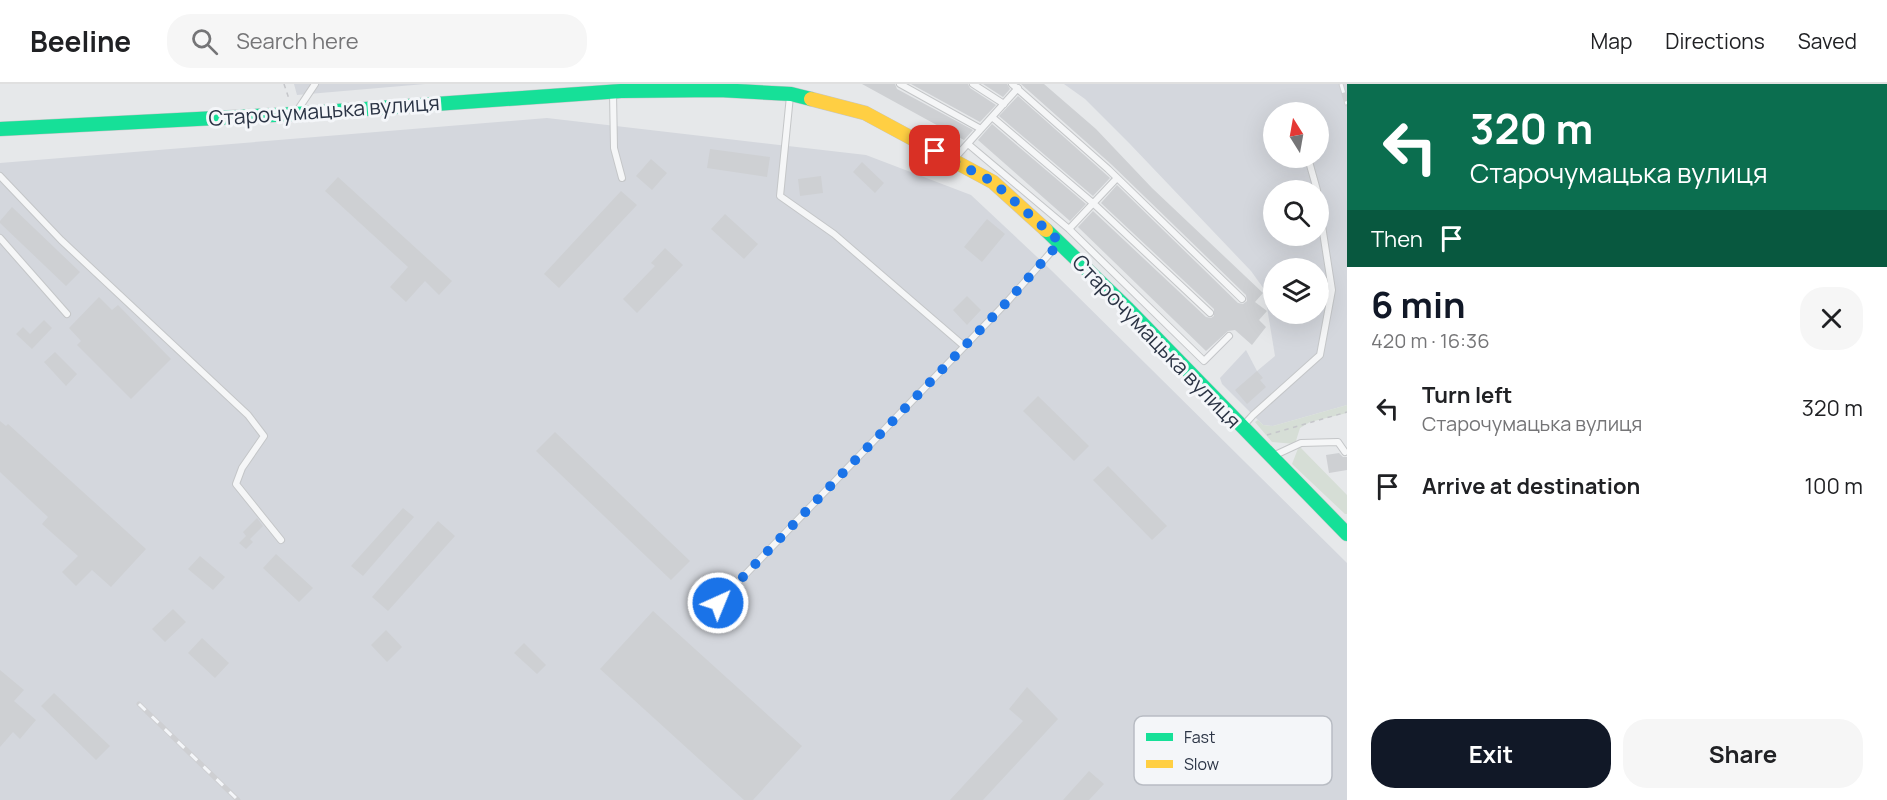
<!DOCTYPE html>
<html lang="en">
<head>
<meta charset="utf-8">
<style>
  :root { --surface:#fff; --page:#f6f6f6; --text:#202124; --muted:#757577; --line:#e0e0e0; --accent:#111827 }
  body { margin:0; font-family:Manrope,sans-serif; background:var(--page); color:var(--text); height:100vh; display:flex; flex-direction:column; font-size:22px; white-space:nowrap }
  * { box-sizing:border-box; margin:0 }
  p { font-size:20px; color:var(--muted) }
  .icon { flex:none; width:33px; height:33px; fill:none; stroke:currentColor; stroke-width:2; stroke-linecap:round; stroke-linejoin:round }
  .map { position:relative; flex:1; overflow:hidden }
  .side { display:flex; flex-direction:column; background:var(--surface); width:540px }
  .side>* { flex:none }
  .guide { background:#0b6e4f; color:#fff; overflow:hidden }
  .needle { width:39px; rotate:349deg }
  .fabs { position:absolute; left:1263px; top:18px; display:grid; gap:12px }
  .fabs a { display:grid; place-items:center; width:66px; height:66px; border-radius:50%; background:var(--surface); box-shadow:0 6px 24px #0002; font-size:30px }
  .pin { position:absolute; display:grid; place-items:center; width:51px; height:51px; color:#fff; margin:-26px; border-radius:12px; box-shadow:0 3px 9px #0006 }
  .me { position:absolute; width:66px; margin:-33px; rotate:44deg; stroke-linejoin:round; filter:drop-shadow(0 0 4px #0008) }
  .turn { display:flex; align-items:center; gap:21px; height:126px; padding:0 24px; font-size:27px }
  .turn .icon { width:78px; height:78px; stroke-width:2.5 }
  .turn b { display:block; font-size:42px; line-height:51px }
  .then { display:flex; align-items:center; height:57px; padding:0 24px; background:#0003; gap:12px; font-size:22px }
  .round { display:grid; place-items:center; flex:none; width:63px; height:63px; border-radius:24px; background:var(--page) }
  .summary { display:flex; align-items:center; justify-content:space-between; height:102px; padding:0 24px }
  h1 { font-size:36px; font-weight:700; line-height:45px; color:var(--accent) }
  .cta { display:flex; gap:12px; margin-top:auto; padding:12px 24px }
  .cta a { flex:1; height:69px; border-radius:24px; background:var(--accent); color:#fff; font-size:24px; font-weight:700; line-height:69px; text-align:center }
  .cta a+a { background:var(--page); color:var(--text) }
  ul { padding:0; list-style:none }
  li { display:flex; align-items:center; gap:18px; height:78px; padding:0 24px }
  li div { flex:1 }
  li b { display:block; font-size:22px }
  li em { font-style:normal }
  header { display:flex; align-items:center; gap:36px; box-sizing:border-box; height:84px; padding:0 30px; background:var(--surface); border-bottom:2px solid var(--line) }
  header strong { font-size:28px }
  nav { display:flex; gap:33px; margin-inline-start:auto; font-size:21px }
  .search { width:420px; height:54px; background:var(--page); display:flex; align-items:center; gap:15px; box-sizing:border-box; padding:0 21px; border-radius:24px; color:var(--muted); font-size:22px }
  main { display:flex; flex:1; min-height:0 }
  .map>svg:first-child { display:block }
  .built { fill:#d4d7dd; fill-rule:evenodd }
  .green { fill:#d6ded6 }
  .building { fill:#ced0d3 }
  .lines { fill:none; stroke-linecap:round; stroke-linejoin:round }
  .lane-casing { stroke:#c4c6c8; stroke-width:8 }
  .fast-casing { stroke:#c4c6c8; stroke-width:15 }
  .slow-casing { stroke:#c4c6c8; stroke-width:15 }
  .path { stroke:#c5c6ca; stroke-width:1.5; stroke-dasharray:4.5 4.5; stroke-linecap:butt }
  .lane { stroke:#f5f6f7; stroke-width:6 }
  .fast { stroke:#16e098; stroke-width:14 }
  .slow { stroke:#ffcf43; stroke-width:14 }
  .rail-casing { stroke:#cecfd2; stroke-width:5 }
  .rail { stroke:#f4f6f9; stroke-width:3; stroke-dasharray:9; stroke-linecap:butt }
  .route { stroke:#1a73e8; stroke-width:10; stroke-dasharray:0 18 }
  .labels { text-anchor:middle; dominant-baseline:central; stroke-width:6; stroke-linejoin:round; paint-order:stroke }
  .street-label { font-size:21px; fill:#2b3445; stroke:#f4f6f9 }
  .key { fill:#f4f6f9; stroke:#b8bcc3; stroke-width:1.5 }
  .key-label { font-size:16px; fill:#2b3445 }
</style>
</head>
<body>
<header>
<strong>Beeline</strong>
<div class="search"><svg class="icon" aria-label="search" viewBox="0 0 24 24"><circle cx="10" cy="10" r="6"/><path d="M15 15l6 6"/></svg>Search here</div>
<nav><a>Map</a><a>Directions</a><a>Saved</a></nav>
</header>
<main>
<div class="map">
<svg width="1347" height="716" viewBox="0 0 1347 716">
  <rect width="100%" height="100%" fill="#e6e8ea"/>
  <path class="built" d="M294,0H425L297,11Z
    M1064,0H1347V321L1273,342L1263,341L1222,300L1220,294L1246,266L1257,287L1275,272L1264,205L1251,187L1130,60L1085,15ZM1274,28H1318V74H1274ZM1274,106H1318V152H1274ZM1274,184H1318V230H1274Z
    M547,34L866,71L971,111L1052,187L1347,479V716H0V79Z"/>
  <path class="green" d="M1347,321V329L1310,338L1300,344L1295,360L1272,358L1255,338L1258,336L1263,341L1273,342Z
    M1299,362L1347,411V430H1345L1292,380Z"/>
  <path class="building" d="M862,0H895L897,5L973,46L964,56Z
    M911,0H968L970,4L996,21L980,38Z
    M983,0H1007L1010,5L1003,13Z
    M1021,0H1044L1096,45L1152,104L1263,209L1255,218L1267,227L1259,236L1266,243L1252,261L1235,246L1228,247L1206,267L1078,143L1093,127L1206,233L1211,234L1214,232V225L1101,119L1117,101L1238,219L1243,220L1247,217L1246,211L1112,81Z
    M1018,12L1110,94L1093,112L999,32Z
    M992,40L1086,120L1070,137L978,56Z
    M710,65L770,73L767,93L707,84Z
    M651,75L667,89L652,106L636,92Z
    M862,78L884,99L875,109L853,88Z
    M821,92L823,109L800,112L798,95Z
    M338,93L452,197L439,211L425,197L406,218L390,203L408,183L325,107Z
    M621,107L637,121L559,204L544,190Z
    M12,123L80,188L66,202L0,139V137Z
    M725,130L758,160L744,175L711,145Z
    M987,135L1005,150L982,178L964,163Z
    M665,164L683,181L637,229L623,215L655,182L651,179Z
    M967,212L981,226L967,241L953,226Z
    M99,213L112,226L118,221L171,275L131,315L77,261L81,257L69,244Z
    M44,236L52,244L32,265L16,250L23,243L30,250Z
    M55,268L77,290L66,302L44,278Z
    M1257,287L1263,294L1260,296L1266,303L1247,320L1235,306Z
    M1038,312L1089,362L1074,377L1023,327Z
    M0,337L6,342L8,340L146,465L111,503L92,486L76,502L62,488L78,472L42,440L48,433L0,388Z
    M555,348L690,477L671,496L536,367Z
    M1339,369L1343,373H1347V386L1329,389L1326,371Z
    M1108,382L1167,442L1152,456L1093,396Z
    M403,424L414,433L363,492L351,482Z
    M257,434L263,442L250,455L253,458L246,465L239,459L246,452L243,448Z
    M438,437L455,452L388,527L372,513Z
    M276,470L313,504L299,518L263,484Z
    M200,472L225,493L213,506L188,485Z
    M173,525L186,538L165,558L152,545Z
    M653,527L802,662L753,716H744L600,585Z
    M386,546L402,563L387,578L371,561Z
    M202,554L229,579L215,594L188,569Z
    M524,559L546,581L537,590L514,569Z
    M0,586L24,606L14,617L36,636L20,655L13,648L0,663Z
    M1027,603L1058,635L983,716H950L1023,637L1009,625Z
    M54,609L110,662L96,676L41,622Z
    M1089,687L1104,700L1089,716H1063Z"/>
  <g class="lines">
    <g class="lane-casing">
      <path id="lane" d="M900,0L981,45
        M973,0L1004,20
        M1012,0L1108,85L1242,215
        M613,9L614,64L622,94
        M790,12L780,112L834,150L964,262
        M297,27L315,0
        M992,33L1094,120L1210,229
        M968,60L1069,145L1204,277L1229,252
        M1308,74L1317,106
        M953,76L1018,4
        M0,92L61,156L248,331L264,352L242,384L236,400L281,456
        M1069,145L1117,94
        M0,154L67,230
        M1242,343L1253,331L1320,271L1332,206L1318,116
        M1273,372L1301,359L1338,358L1345,368
        M718,519L1007,218L1059,159"/>
    </g>
    <g class="fast-casing">
      <path id="fast" d="M0,45L294,30L621,7L719,6L791,10L811,15
        M1046,146L1127,224L1347,450"/>
    </g>
    <g class="slow-casing">
      <path id="slow" d="M811,15L865,29L993,98L1046,146"/>
    </g>
    <path class="path" d="M284,0L289,15
      M1267,351L1347,328"/>
    <use href="#lane" class="lane"/>
    <use href="#fast" class="fast"/>
    <use href="#slow" class="slow"/>
    <g class="rail-casing">
      <path id="rail" d="M1341,0L1347,20
        M139,620L238,716"/>
    </g>
    <use href="#rail" class="rail"/>
  </g>
  <g class="lines">
    <path class="route" d="M718,519L1007,218L1060,158L993,98L935,67"/>
  </g>
  <g class="labels">
    <g class="street-label">
      <text transform="translate(324 26) rotate(-4)">Старочумацька вулиця</text>
      <text transform="translate(1157 257) rotate(46)">Старочумацька вулиця</text>
    </g>
  </g>
  <rect x="1134" y="632" width="198" height="69" rx="9" class="key"/>
  <rect x="1146" y="649" width="27" height="8" fill="#16e098"/>
  <rect x="1146" y="676" width="27" height="8" fill="#ffcf43"/>
  <g class="key-label">
    <text x="1184" y="659">Fast</text>
    <text x="1184" y="686">Slow</text>
  </g>
</svg>
<div class="fabs">
<a><svg class="needle" viewBox="-14 -14 28 28"><path d="M0-13l5 13h-10z" fill="#e53935"/><path d="M0 13l5-13h-10z" fill="#757577"/></svg></a>
<a><svg class="icon" aria-label="search" viewBox="0 0 24 24"><circle cx="10" cy="10" r="6"/><path d="M15 15l6 6"/></svg></a>
<a><svg class="icon" aria-label="layers" viewBox="0 0 24 24"><path d="M12 4l9 5-9 5-9-5zM3 14l9 5 9-5"/></svg></a>
</div>
<div class="pin" style="left:935px;top:67px;background:#d93025"><svg class="icon" aria-label="arrive" viewBox="0 0 24 24"><path d="M6 21V4h12l-3 4 3 4H6"/></svg></div>
<svg class="me" style="left:718px;top:519px" viewBox="-20 -20 40 40"><circle r="17" fill="#1a73e8" stroke="#fff" stroke-width="3"/><path d="M0-11L8 9 0 5-8 9z" fill="#fff"/></svg>
</div>
<section class="side">
<div class="guide">
<div class="turn"><svg class="icon" aria-label="left" viewBox="0 0 24 24"><path d="M17 20v-9H6M10 6l-5 5 5 5"/></svg><div><b>320 m</b>Старочумацька вулиця</div></div>
<div class="then">Then<svg class="icon" aria-label="arrive" viewBox="0 0 24 24"><path d="M6 21V4h12l-3 4 3 4H6"/></svg></div>
</div>
<div class="summary"><div><h1>6 min</h1><p>420 m · 16:36</p></div><a class="round"><svg class="icon" aria-label="close" viewBox="0 0 24 24"><path d="M6 6l12 12M18 6L6 18"/></svg></a></div>
<ul>
<li><svg class="icon" aria-label="left" viewBox="0 0 24 24"><path d="M17 20v-9H6M10 6l-5 5 5 5"/></svg><div><b>Turn left</b><p>Старочумацька вулиця</p></div><em>320 m</em></li>
<li><svg class="icon" aria-label="arrive" viewBox="0 0 24 24"><path d="M6 21V4h12l-3 4 3 4H6"/></svg><div><b>Arrive at destination</b></div><em>100 m</em></li>
</ul>
<div class="cta"><a>Exit</a><a>Share</a></div>
</section>
</main>
</body>
</html>
